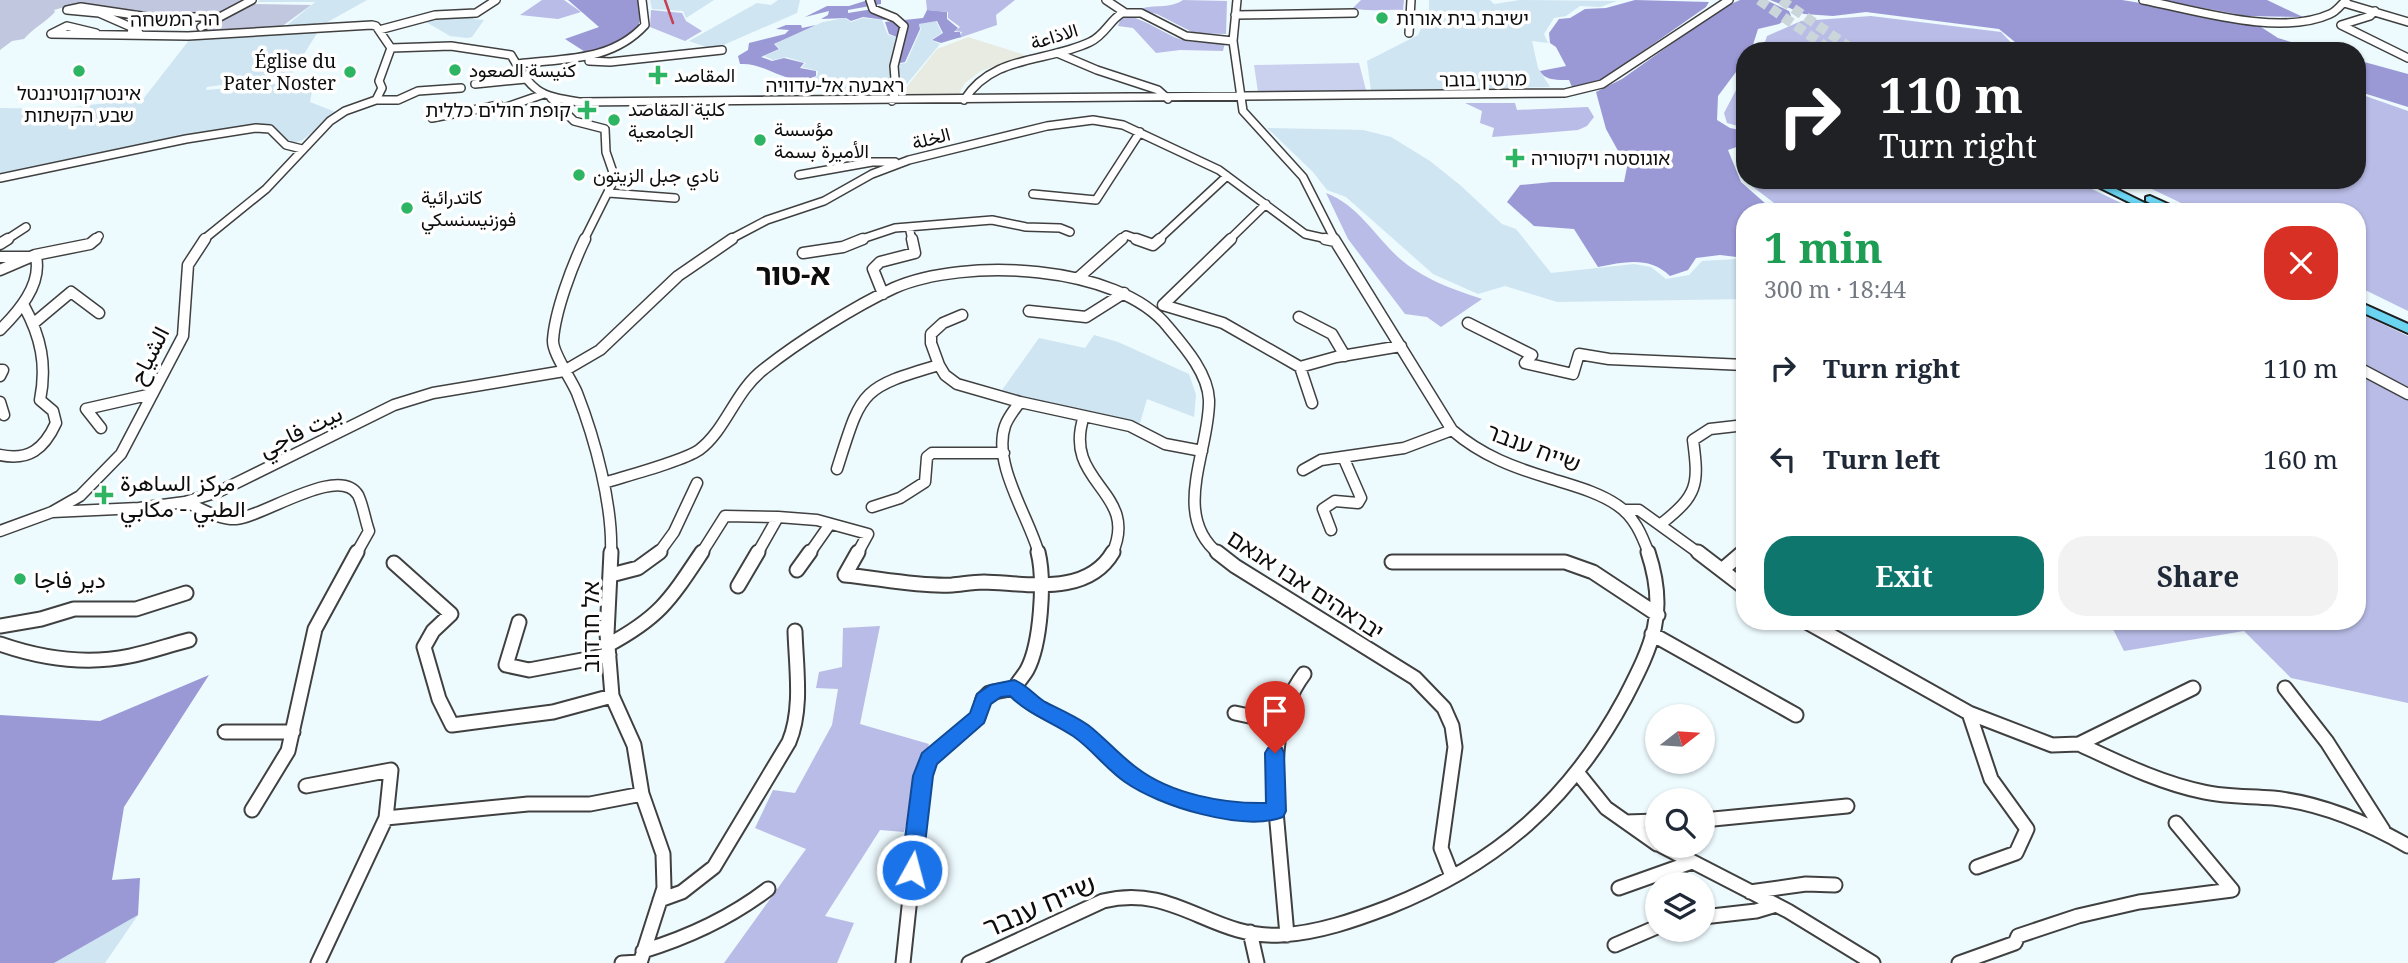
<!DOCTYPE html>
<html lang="en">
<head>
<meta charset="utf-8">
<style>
  :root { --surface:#fff; --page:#f2f2f3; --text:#1f2937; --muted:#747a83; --accent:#0f766e }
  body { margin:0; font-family:"Noto Serif",Vazirmatn,"Noto Sans Hebrew",serif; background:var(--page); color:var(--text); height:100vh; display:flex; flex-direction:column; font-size:26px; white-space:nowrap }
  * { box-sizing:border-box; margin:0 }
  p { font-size:23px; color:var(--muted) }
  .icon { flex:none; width:38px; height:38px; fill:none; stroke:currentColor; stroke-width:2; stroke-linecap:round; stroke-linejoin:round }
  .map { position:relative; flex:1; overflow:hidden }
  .side { position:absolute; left:1736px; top:203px; width:630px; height:427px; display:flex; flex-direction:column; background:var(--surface); border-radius:28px; box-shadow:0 2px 5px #0004 }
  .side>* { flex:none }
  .hud { position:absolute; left:1736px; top:42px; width:630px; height:147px; border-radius:28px; box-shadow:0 2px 5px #0004; background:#202124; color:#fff; overflow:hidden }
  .needle { width:46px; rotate:73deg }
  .controls { position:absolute; left:1645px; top:704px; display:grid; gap:14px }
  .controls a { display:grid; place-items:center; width:70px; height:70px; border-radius:50%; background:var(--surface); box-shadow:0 2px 5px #0004; font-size:35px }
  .pin { position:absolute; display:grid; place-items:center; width:60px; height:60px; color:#fff; margin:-72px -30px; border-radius:50% 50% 50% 0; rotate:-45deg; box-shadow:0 0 7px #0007 }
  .pin .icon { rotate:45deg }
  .me { position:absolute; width:77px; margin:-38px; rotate:7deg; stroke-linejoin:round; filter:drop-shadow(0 0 5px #0008) }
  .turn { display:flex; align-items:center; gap:24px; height:147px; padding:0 28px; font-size:32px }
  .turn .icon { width:91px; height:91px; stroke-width:2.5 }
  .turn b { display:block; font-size:49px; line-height:60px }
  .round { display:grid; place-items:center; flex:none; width:74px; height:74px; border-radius:28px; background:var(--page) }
  .summary { display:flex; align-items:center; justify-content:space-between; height:119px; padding:0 28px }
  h1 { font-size:42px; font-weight:700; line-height:52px; color:#1e9e55 }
  .primary-button { display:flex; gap:14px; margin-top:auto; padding:14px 28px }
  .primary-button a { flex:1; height:80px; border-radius:28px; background:var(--accent); color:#fff; font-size:28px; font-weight:700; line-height:80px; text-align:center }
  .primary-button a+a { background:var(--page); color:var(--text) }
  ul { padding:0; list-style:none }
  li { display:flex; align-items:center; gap:21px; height:91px; padding:0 28px }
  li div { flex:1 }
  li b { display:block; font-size:26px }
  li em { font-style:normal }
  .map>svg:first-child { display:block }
  .industrial { fill:#e8ebe1 }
  .farmland { fill:#cfe5f2 }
  .green { fill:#b9bce6 }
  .forest { fill:#9a99d6 }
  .cemetery { fill:#c0c7de }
  .pitch { fill:#cad1ee }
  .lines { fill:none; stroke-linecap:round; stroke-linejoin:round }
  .stream { stroke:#c54053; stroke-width:2.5 }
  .major-tunnel { stroke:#cbd6da; stroke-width:10; stroke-dasharray:10 5; stroke-linecap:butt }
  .minor-far2-casing { stroke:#404040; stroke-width:10 }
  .minor-far1-casing { stroke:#404040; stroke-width:13 }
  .minor-casing { stroke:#404040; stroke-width:17 }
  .major-casing { stroke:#1e1e1e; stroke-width:4 }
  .minor-far2 { stroke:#fff; stroke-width:7 }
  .minor-far1 { stroke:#fff; stroke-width:10 }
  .minor { stroke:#fff; stroke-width:13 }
  .major { fill:#6bd4f1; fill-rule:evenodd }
  .route { fill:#1a73e8; stroke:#114b97; stroke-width:2 }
  .poi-dot { fill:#2db564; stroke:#fff; stroke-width:2.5 }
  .labels { text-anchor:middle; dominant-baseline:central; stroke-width:7; stroke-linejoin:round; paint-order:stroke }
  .far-poi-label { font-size:19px; fill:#0d0d0d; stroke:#fff; text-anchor:start }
  .far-street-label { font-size:19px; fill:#0d0d0d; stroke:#fff }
  .street-label { font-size:23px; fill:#0d0d0d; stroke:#fff }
  .poi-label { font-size:23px; fill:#0d0d0d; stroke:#fff; text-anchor:start }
  .near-street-label { font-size:28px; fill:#0d0d0d; stroke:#fff }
  .district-label { font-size:30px; font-weight:bold; fill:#0d0d0d; stroke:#fff }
</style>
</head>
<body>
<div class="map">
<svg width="2408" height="963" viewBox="0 0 2408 963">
  <rect width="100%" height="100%" fill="#edfafe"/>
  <path class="industrial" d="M968,37L1025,55L981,71L965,83L959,94H901L937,49Z"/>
  <path class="farmland" d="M260,0H367L324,24L285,27L315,2H258Z
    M650,0H714L686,18L683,11L652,9Z
    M778,0H800L797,13L721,46L709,48L689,41L757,3L771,5Z
    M1429,0H1490L1494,4L1520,0L1617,1L1600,7L1580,6L1566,16L1554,18L1544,34L1548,43L1532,41L1538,68L1550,87L1371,91L1367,61L1418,35L1429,11Z
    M476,14L473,19L484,20L472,37L467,38L450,36L426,22V19Z
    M845,18L851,22L863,18L882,20L888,35L896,37L891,65L906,63L921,29L919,24L936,21L942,33L931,40L940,44L906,85L876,80L852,83L844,91L803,83L817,76L818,71L802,67L806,63L786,57L773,60L764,56L780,49L775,44L783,40L823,22Z
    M319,30L291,75L207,87L206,90L286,83L315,75L310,102L338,113L301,141L288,144L270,126L0,177V108L59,109L144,98L190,39Z
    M1267,128L1363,130L1391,137L1430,161L1460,185L1502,224L1516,229L1551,273L1634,264L1651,267L1666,279L1689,275L1702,261L1736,259L1745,262V299L1557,302L1505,286L1478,294L1433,274L1346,197L1327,190L1313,172Z
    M1094,335L1118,342L1189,374L1196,395L1194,417L1147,399L1140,423L1000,393L1039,338L1085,348Z
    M138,915L105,963H54L88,942Z"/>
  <path class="green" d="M542,0H564L581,12L558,19L520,15Z
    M926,0H1015L996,15L997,25L959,38L962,32L955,31L960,27L948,18V12L927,10Z
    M1183,0L1227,1L1226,34L1194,33L1157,14L1138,10C1154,3 1168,10 1183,0Z
    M1361,0H1404L1403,10C1387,9 1367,12 1353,8Z
    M651,10L682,13L686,21L702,31L685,41L650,27Z
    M1122,15C1143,18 1155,28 1174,37C1190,44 1208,42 1225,43L1223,51L1180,50L1156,53L1133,28L1118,26Z
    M1871,16L2001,32L2019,51H1762L1767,36L1801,21Z
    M1745,73V128L1727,123L1724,113Z
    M2357,93L2408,111V311L2357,286V212H2200L2133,180H2357Z
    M1465,103H1515L1517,110L1588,107L1594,117L1587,126L1578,130L1492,137L1494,128L1480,123L1482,111Z
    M1745,149V180H2073L2140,212H1786L1744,180L1740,151Z
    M1326,193C1359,206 1373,234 1399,258C1423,279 1452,289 1482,299L1441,327L1427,317L1405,314L1348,239Z
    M2357,312L2408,336V703L2291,678L2244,631L2124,651L2109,621H2357Z
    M880,626L860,724L929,744L904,832L880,830L825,916L854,923L837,963H724L806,849L755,828L773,790L795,793L832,725L838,689L816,688L819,672L842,667L843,628Z"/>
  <path class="forest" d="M568,0H638L642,8L638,28L611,48L590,55L565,39L599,27Z
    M868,0H881V4L848,10V13L873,9L888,17L885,20L863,17L851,21L846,18L821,19L828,15L829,11L805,17L827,6H849Z
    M1635,0L1709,2L1706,7L1603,79L1572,87L1569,80C1559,80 1545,81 1540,71L1566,66L1556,47L1550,43L1549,33L1559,19L1570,18L1585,9L1606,8Z
    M1740,0H1766L1789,11L1791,16L1779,24L1758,29L1751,51H1745V60L1718,96L1717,120L1730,128L1745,131V144L1728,150L1741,182L1775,212H1745V258L1720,255L1696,258L1688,270L1670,276C1649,256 1625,262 1598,267L1574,229L1534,226L1507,202L1520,185L1552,182H1624L1627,167L1606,129L1596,92L1622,79L1722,8Z
    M1770,0H2122L2263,23L2261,27L2278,38L2321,51H2026L1999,29L1866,12L1833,16L1804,14Z
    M2160,0H2267L2303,17L2247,16Z
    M927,10L947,12V19L958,28L954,32H960L961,37L941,43L932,40L943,33L937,21L919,24L920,29L905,62L891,65L897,37L889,34L885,22L923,18Z
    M786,25H801L802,28L816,25L774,44L779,49L761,57L772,61L784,58L804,63L800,68L816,71V76C788,89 767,62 740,64L738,56L748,50L749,43L785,34L789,30L776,29Z
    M2357,60L2408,74V107L2357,91Z
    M209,675L124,807L112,880L140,878L138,915L54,963H0V715L100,721Z"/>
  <path class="cemetery" d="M0,0H249L221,13L143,15L129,10L75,4L54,10L55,12C45,23 33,28 24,39L12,41L0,50Z
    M247,4L311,5L277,30L188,36L217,17Z"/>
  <path class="pitch" d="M1359,63L1366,90L1258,92L1254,65Z"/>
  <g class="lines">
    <path class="stream" d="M665,0L673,23"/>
    <path class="major-tunnel" d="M1759,0L1832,51
      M1781,0L1855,51"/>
    <g class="minor-far2-casing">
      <path id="minor-far2" d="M870,0L873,9L895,18L904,26L894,66L896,91L892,101
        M1106,0L1124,12
        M1237,0L1233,41L1243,111L1303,177L1335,240
        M2143,0C2195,10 2280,37 2330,14C2336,12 2341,5 2346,0
        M2344,3L2408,22
        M2375,11L2370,16L2341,25L2408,58
        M1235,15L1354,13
        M201,27L252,0
        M379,30L435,15L476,13L496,0
        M96,33L67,26L51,34L188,36L372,25L376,26L391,48
        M139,33L132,32L131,27L99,13L67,10L81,7L148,17H217
        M1409,33L1411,0
        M391,48L451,46L511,55C532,91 538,96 579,102L1565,93L1602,84L1729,0
        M1057,53L1097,70L1158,90L1168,99
        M589,61L610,62L722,50
        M518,64C565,58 611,62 645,25L642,0
        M475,84L526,79
        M551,98L574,121L605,129L606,152L615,178L584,240
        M376,100H398L418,91L461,88
        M964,100C993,54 1046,63 1090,42C1105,35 1109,21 1122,13H1141L1186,36L1233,41
        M432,118L499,105L498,110L544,94
        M799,175L872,162H895
        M0,178L186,139L256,128L270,129L286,145L302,149
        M609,193L675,198
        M1033,194L1096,200L1140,132
        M909,227L912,240
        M6,240L26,227
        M94,240L99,236
        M203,240L266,189L330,121L345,111L376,100L382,88L379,81L391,48
        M729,240L767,220L824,201L872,174L909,160L1047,126L1093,120L1123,125L1219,170L1305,234L1332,240
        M859,240L895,228L992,220L1026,227L1060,228L1070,232
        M1120,240L1126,235L1140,240
        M1158,240L1227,176
        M1229,240L1266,204"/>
    </g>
    <g class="minor-far1-casing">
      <path id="minor-far1" d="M585,239C572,266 555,311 553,340C552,353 572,380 577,393C595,439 613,505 611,554
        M1136,239L1153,245L1160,239
        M1231,239L1163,305L1223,323L1300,367L1312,403
        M1325,239L1335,241
        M1334,239L1452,430C1482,456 1515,468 1552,479C1574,486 1598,492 1617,505C1634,516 1642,535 1649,554
        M0,244L8,239
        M803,253L843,247L863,239
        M0,257H36C42,285 18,312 0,330
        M0,270L35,255L90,244L96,239
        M1078,278L1122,239
        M883,294L873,269L880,262L915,253L912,239
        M1029,311L1086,317L1124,293
        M962,315L943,323L931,334V343L939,365L945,375L957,384L1020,402L1130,426L1165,444L1202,451
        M1299,317L1332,334L1345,356
        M34,323L71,292L99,313
        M1468,323L1532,355L1525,363L1573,374L1579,354L1609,359L1745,365
        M1300,367L1336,357L1401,346
        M2357,367L2408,394
        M0,370H3L0,376
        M0,402L4,415
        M1020,402C1015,409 1008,417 1005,426C992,464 1029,517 1039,554
        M1084,416C1061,484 1141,491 1112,554
        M101,428L86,409L152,394
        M0,455C29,461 44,449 56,423L53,411L40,400C47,365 41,337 24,306
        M837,469C862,391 859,388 939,365
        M1303,470L1321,460L1404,448L1452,430
        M604,483C626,476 683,461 699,450C726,430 735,391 764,369C798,342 855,306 894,288C964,257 1118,264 1168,327C1184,346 1208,373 1209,400C1210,450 1170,515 1219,554
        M185,502C201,508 219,520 236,519C263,517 339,464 358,495C363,505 365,520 369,531L356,554
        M872,507L900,498L925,482L927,457L932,453H1004
        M1625,510H1639L1700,554
        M52,512L139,508L185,502L218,492L394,405L433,393L564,371L600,350L678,276L732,239
        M1661,524C1698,495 1699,485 1693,440L1710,429L1745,425
        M1331,530L1323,509L1335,501L1358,503L1361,498L1344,459
        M0,531L52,512L80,496L121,454L183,336L188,265L205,239
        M658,554L674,532L697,483
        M701,554L725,516L778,517
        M757,554L778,517L817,520L868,534L857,554
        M809,554L830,524
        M1741,554L1745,550"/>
    </g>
    <g class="minor-casing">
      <path id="minor" d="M611,552L607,634L612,696L634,745L642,794L663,854L664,888L640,963
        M858,552L845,575C877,578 921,587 952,585C963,584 973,582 984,582C1026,583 1087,597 1113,552
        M1038,552C1045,580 1041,644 1027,670C1023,677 1018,681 1015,688C1032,709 1056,715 1078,729C1096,741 1110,759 1127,772C1169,804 1225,814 1276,811L1287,935
        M1217,552L1235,566L1415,678L1444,708L1452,726L1455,747L1441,848L1452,876
        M1698,552L1745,588
        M1392,562H1565L1593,572L1658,615
        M394,563L451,614L433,631L424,647L439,699L452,725L553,712L612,696
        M797,570L810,552
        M1722,570L1743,552
        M611,575L638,568L660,552
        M738,586L758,552
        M1805,621L1969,713L2052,745L2079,744L2193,688
        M519,622L506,665L529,670L609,655
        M0,626L41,619L74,609H136L186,593
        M1652,634L1796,715
        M0,644C43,659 86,665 130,656C150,652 169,645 189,640
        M608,645C660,617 670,600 702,552
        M2285,688L2327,742L2383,830
        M1235,713L1282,723
        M1969,713L1991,779L2027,829L2016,853L1977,867
        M225,732H293
        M2079,744C2120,763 2160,783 2204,792C2226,797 2250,796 2273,798C2321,803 2366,822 2408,846
        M1577,772L1606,808L1657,844
        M306,786L391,770L386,818L318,963
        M252,810L288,751L315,629L357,552
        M1276,811C1275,763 1274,714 1304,674
        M386,818L528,804H590L642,794
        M1703,820L1847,806
        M1626,822L1657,821
        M1660,845L1788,911L1873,963
        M1619,888L1692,862
        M1750,892L1806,884L1835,885
        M660,900L682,892L714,867L789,742C803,709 796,666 795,631
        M1703,917L1756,911L1776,905
        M1250,932L1257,963
        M1615,945L1657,927
        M643,951C689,937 730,918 768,889
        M622,963L640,962
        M903,963L923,776L929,759L978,717L983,699L989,693L1015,688
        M969,963L1103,901C1175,883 1211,939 1281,935C1318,933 1355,920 1389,907C1497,864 1570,800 1625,698C1653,644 1668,612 1648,552
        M1959,963L2015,943L2018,936L2078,916L2139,902L2232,890L2176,823"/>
    </g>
    <g class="major-casing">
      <path id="major" d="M2084,180H2098L2163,212H2149Z
        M2150,196L2181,210L2182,212H2168L2146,201V197Z
        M2357,301L2408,324V333L2357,310Z"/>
    </g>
    <use href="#minor-far2" class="minor-far2"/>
    <use href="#minor-far1" class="minor-far1"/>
    <use href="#minor" class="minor"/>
    <use href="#major" class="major"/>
  </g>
  <path class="route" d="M1014,680C1026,684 1034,695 1045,702C1059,709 1075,716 1088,725C1105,738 1119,755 1137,768C1171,794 1224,804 1266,803L1265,753L1268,748L1275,745L1282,748L1284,753L1286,811L1283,817C1243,832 1159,806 1125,782C1106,769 1092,749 1073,736C1052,722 1028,714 1010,696L1001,697L991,704L984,723L937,764L933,776L922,870L919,877L912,880L905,877L901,870L913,776L922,753L970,713L977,694L990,685Z"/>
  <g class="poi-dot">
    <circle cx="1382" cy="18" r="7"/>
    <circle cx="455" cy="70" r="7"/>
    <circle cx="79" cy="71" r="7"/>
    <circle cx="350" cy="72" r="7"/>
    <path d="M654.5 64.5h7v7h7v7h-7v7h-7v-7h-7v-7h7z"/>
    <path d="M583.5 99.5h7v7h7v7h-7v7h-7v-7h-7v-7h7z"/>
    <circle cx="614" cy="120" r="7"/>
    <circle cx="760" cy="140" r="7"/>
    <path d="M1511.5 147.5h7v7h7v7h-7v7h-7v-7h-7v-7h7z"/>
    <circle cx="579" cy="175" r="7"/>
    <circle cx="407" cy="208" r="7"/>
    <path d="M100.5 484.5h7v7h7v7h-7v7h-7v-7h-7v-7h7z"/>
    <circle cx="20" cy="579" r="7"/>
  </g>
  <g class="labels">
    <g class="far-poi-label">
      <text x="1396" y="18">ישיבת בית אורות</text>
      <text x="336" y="61" text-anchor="end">Église du<tspan x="336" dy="22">Pater Noster</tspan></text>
      <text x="469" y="70">كنيسة الصعود</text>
      <text x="674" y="75">المقاصد</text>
      <text x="79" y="93" text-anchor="middle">אינטרקונטיננטל<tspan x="79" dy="22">שבע הקשתות</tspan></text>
      <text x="628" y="109">كلية المقاصد<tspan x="628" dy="22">الجامعية</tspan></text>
      <text x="571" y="110" text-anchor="end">קופת חולים כללית</text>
      <text x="774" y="129">مؤسسة<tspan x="774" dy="22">الأميرة بسمة</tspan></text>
      <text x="1531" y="158">אוגוסטה ויקטוריה</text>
      <text x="593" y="175">نادي جبل الزيتون</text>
      <text x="421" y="197">كاتدرائية<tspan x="421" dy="22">فوزنيسنسكي</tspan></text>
    </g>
    <g class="far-street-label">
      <text transform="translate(175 19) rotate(-1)">הר המשחה</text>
      <text transform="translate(1054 36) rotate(-17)">الاذاعة</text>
      <text transform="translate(1483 79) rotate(-1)">מרטין בובר</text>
      <text x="835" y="85">ראבעה אל-עדוויה</text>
      <text transform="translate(931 138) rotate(-15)">الخلة</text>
    </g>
    <g class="street-label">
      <text transform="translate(148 355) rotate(-63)">الشياح</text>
      <text transform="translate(300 430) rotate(-26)">بيت فاجي</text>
      <text transform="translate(1534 447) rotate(21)">שייח ענבר</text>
      <text transform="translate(1306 584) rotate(33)">יבראהים אבו אנאם</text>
      <text transform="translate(590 627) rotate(-90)">אל חרדוב</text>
    </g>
    <g class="poi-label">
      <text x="120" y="482">مركز الساهرة<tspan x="120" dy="26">الطبي - مكابي</tspan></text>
      <text x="34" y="579">دير فاجا</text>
    </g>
    <g class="near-street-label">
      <text transform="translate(1039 905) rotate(-23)">שייח ענבר</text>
    </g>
    <g class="district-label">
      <text x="793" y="273">א-טור</text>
    </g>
  </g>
</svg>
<div class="controls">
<a><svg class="needle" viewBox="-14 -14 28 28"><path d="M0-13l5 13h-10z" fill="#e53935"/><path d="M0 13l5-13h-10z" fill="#747a83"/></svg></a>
<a><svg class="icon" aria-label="search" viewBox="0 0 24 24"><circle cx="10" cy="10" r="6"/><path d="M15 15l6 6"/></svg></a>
<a><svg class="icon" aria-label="layers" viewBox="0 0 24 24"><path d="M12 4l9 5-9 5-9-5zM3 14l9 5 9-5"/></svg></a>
</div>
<div class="pin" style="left:1275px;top:753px;background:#d93025"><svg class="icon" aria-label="arrive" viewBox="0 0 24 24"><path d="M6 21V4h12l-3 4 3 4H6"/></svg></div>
<svg class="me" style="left:912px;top:870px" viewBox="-20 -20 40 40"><circle r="17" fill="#1a73e8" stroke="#fff" stroke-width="3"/><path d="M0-11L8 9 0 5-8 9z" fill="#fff"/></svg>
<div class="hud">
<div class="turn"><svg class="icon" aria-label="right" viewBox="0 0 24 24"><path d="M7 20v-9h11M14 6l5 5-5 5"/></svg><div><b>110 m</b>Turn right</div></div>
</div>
<section class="side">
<div class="summary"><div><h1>1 min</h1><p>300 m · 18:44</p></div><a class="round" style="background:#d93025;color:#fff"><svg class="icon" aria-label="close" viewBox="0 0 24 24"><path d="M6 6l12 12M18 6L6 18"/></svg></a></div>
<ul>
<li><svg class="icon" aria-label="right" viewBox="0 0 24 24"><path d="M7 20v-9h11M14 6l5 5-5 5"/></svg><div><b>Turn right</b></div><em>110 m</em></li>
<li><svg class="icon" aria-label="left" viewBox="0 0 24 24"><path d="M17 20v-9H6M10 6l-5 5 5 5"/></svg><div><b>Turn left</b></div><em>160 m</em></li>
</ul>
<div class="primary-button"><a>Exit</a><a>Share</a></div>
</section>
</div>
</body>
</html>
